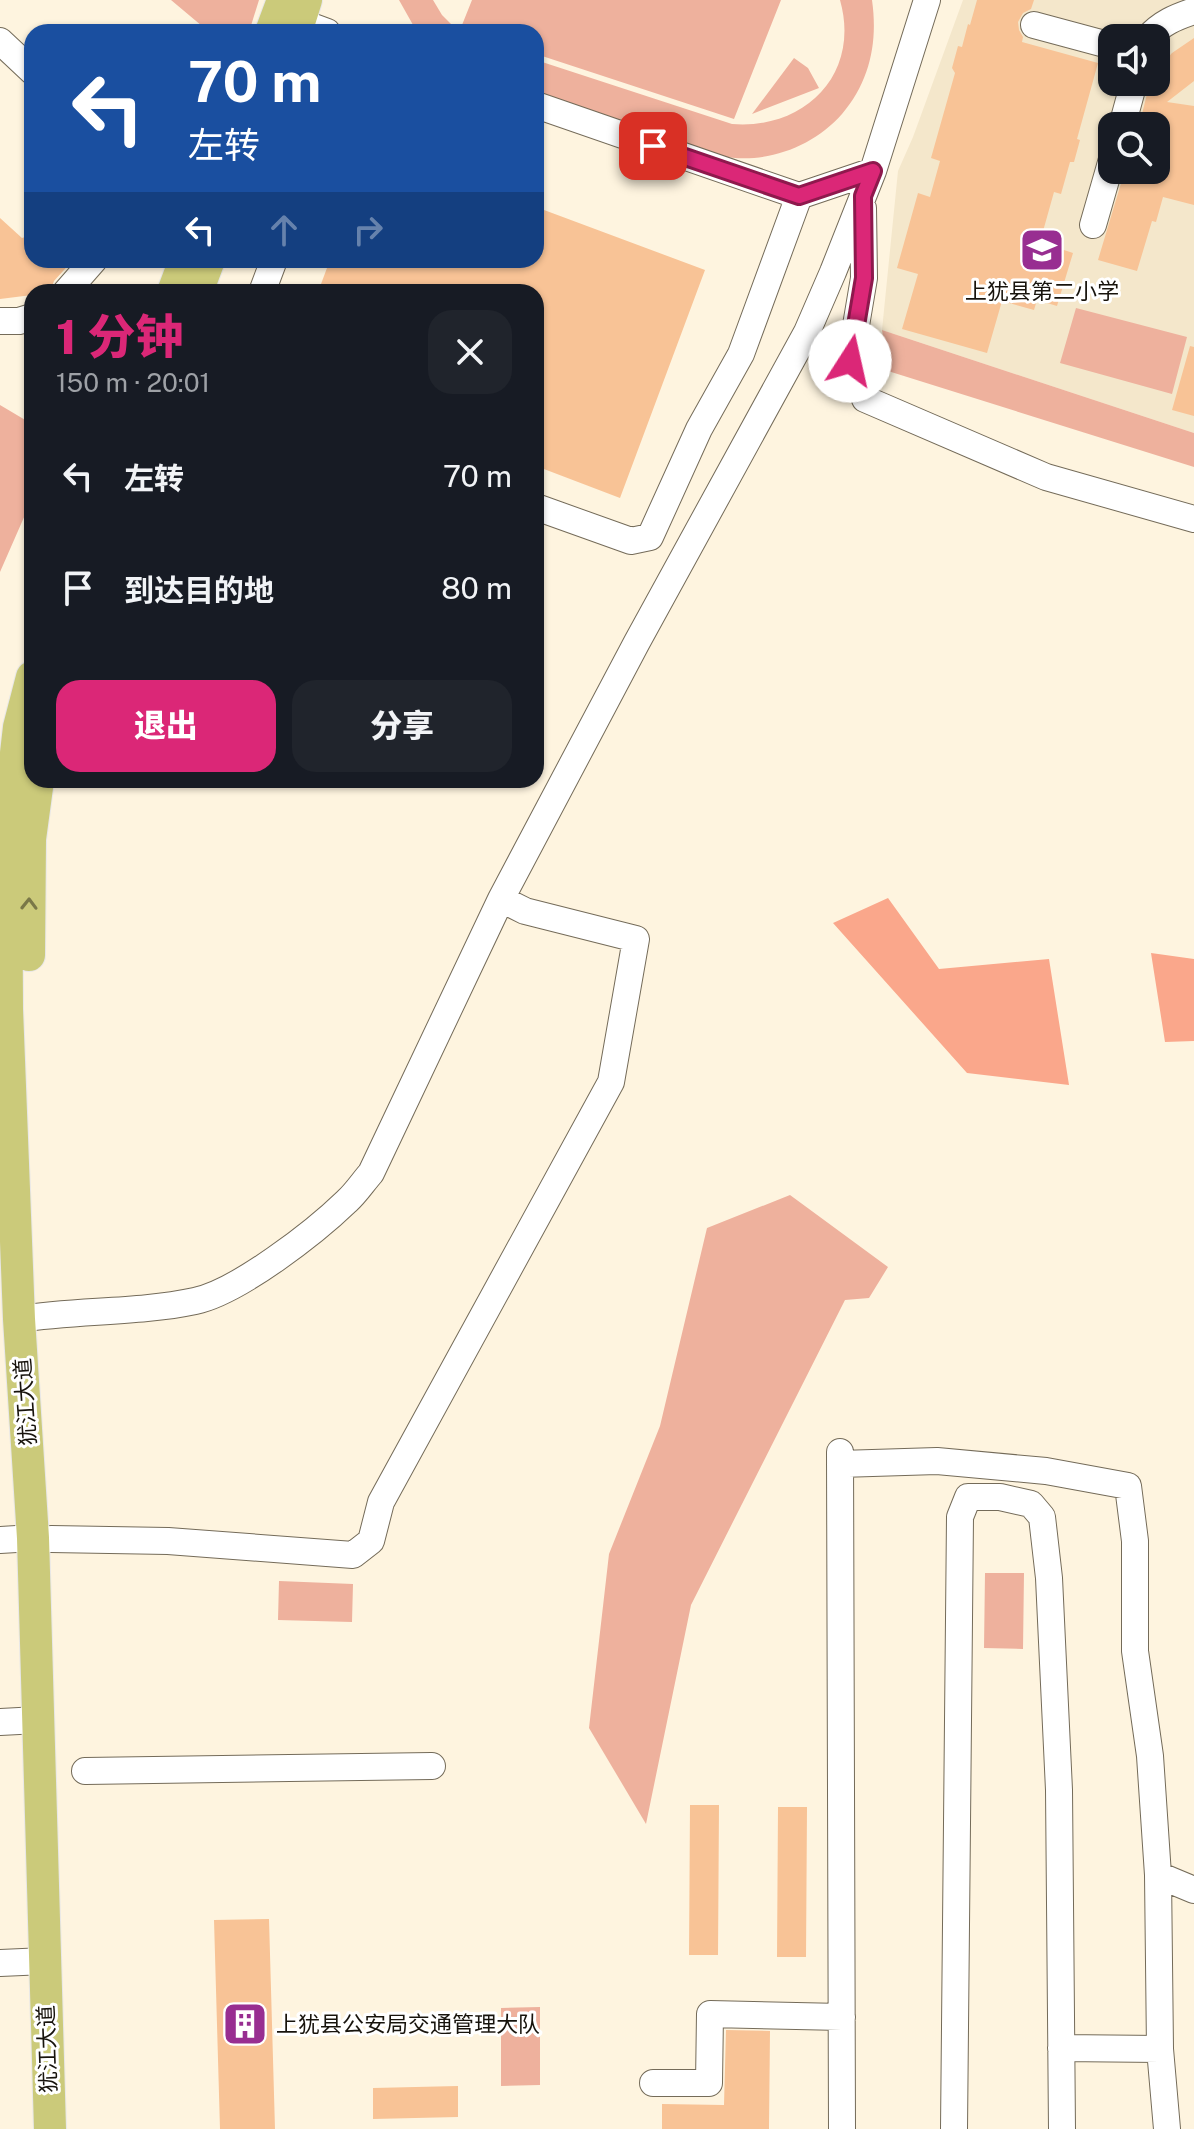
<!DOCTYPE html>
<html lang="zh">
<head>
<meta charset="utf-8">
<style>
  :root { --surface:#171b24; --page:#20242c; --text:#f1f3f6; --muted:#9ea1a6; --accent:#db2777 }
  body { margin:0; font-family:"Public Sans","Noto Sans SC",sans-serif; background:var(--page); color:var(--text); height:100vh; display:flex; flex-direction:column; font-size:30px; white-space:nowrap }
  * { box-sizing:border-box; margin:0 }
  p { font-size:26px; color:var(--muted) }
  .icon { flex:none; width:44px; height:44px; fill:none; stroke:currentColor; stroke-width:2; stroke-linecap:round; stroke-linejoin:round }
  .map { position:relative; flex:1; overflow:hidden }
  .drawer { position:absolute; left:24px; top:284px; width:520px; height:504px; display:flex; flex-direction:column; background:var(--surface); border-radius:24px; box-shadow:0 2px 6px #0004 }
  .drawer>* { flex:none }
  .hud { position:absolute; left:24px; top:24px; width:520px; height:244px; border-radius:24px; box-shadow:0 2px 6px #0004; background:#1a4fa0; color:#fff; overflow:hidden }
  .tools { position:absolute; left:1098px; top:24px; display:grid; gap:16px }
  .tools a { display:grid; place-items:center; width:72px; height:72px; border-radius:16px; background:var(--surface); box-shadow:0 2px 6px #0004; font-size:40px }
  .pin { position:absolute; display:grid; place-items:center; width:68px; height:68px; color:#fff; margin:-34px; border-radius:16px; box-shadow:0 4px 12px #0006 }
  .me { position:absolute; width:88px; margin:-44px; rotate:10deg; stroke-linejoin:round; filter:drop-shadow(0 0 6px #0008) }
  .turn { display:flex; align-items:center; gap:28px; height:168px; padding:0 32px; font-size:36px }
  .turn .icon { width:104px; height:104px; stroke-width:2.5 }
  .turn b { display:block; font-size:56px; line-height:68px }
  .lanes { display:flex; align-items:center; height:76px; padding:0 32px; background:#0003; justify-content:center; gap:40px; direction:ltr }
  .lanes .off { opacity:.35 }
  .round { display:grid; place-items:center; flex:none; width:84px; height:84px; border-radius:24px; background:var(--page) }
  .headline { display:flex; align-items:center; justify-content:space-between; height:136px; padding:0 32px }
  h1 { font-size:48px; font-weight:800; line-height:60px; color:var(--accent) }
  .button { display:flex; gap:16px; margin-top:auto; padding:16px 32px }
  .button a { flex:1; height:92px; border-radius:24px; background:var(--accent); color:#fff; font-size:32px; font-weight:800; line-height:92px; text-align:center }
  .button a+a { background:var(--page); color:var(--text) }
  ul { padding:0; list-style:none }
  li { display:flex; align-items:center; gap:24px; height:112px; padding:0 32px }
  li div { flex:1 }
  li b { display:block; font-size:30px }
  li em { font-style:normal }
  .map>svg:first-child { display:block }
  .built { fill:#f4e7cb; fill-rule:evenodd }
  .green { fill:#eeb19d }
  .forest { fill:#faa78b }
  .building { fill:#f8c396 }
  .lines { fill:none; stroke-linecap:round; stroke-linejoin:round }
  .minor-casing { stroke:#746b59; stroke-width:28 }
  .major-casing { stroke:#e8e7e7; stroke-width:34 }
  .minor { stroke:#fff; stroke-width:26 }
  .major { stroke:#cbca7a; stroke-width:32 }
  .oneway { stroke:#7a7848 }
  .route-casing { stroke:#8e194d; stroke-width:20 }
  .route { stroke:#db2777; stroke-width:14 }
  .labels { text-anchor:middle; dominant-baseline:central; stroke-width:6; stroke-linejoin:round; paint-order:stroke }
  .poi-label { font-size:22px; fill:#17130c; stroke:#fff }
  .street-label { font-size:22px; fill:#17130c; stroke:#fff }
</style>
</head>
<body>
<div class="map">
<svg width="1194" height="2129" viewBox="0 0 1194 2129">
  <rect width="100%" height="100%" fill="#fef4df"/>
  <path class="built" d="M963,0H1194V433L882,330L898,171L913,137ZM1112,38H1156V82H1112ZM1112,126H1156V170H1112Z"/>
  <path class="green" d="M171,0H259L249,32H198L202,26Z
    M399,0H433L442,15L459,32H417Z
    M472,0H781L734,119L536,54V32H468L460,30Z
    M840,0H872C878,42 870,81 842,114C813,147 765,165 721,156C696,151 670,139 646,131C609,118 573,106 536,94V60L732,124C805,130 861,74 840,0Z
    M794,58L808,68L819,88L752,114Z
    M1076,308L1187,337L1172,394L1060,363Z
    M882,330L1194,433V467L888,371Z
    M0,405L32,424V499L0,572Z
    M790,1195L888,1267L869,1298L845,1300L691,1605L646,1824L589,1728L609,1554L660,1426L707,1228Z
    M985,1573H1024L1023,1649L984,1648Z
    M279,1581L353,1584L352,1622L278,1620Z
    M540,2007V2085L501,2086V2008Z"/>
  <path class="forest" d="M888,898L939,969L1049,959L1069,1085L967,1073L833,923Z
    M1151,953L1194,959V1041L1165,1042Z"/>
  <path class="building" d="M977,0H1034L1031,9L1023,13L1018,22L1019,30L1023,37L1022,42L1098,63L1077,139L1080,140L1074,162H1070L1061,194L1054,192L1040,242L1073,253L1057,306L1037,300L1034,310L1002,301L987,353L902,329L918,274L897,268L918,193L930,197L940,161L931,158L955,73L952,68L958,46L962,47L968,24L970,25Z
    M1194,38V81L1167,102L1194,106V205L1163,197L1156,222L1152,221L1137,271L1098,260L1125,170H1156V126H1139L1150,82H1156V59L1165,61L1172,53Z
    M536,207L705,270L620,498L536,466V292H318L330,260H536Z
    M0,218L22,238L32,235V260H73L54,281L50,292H32V295L0,299Z
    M1190,346L1194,347V416L1172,410Z
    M690,1805H719L718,1955H689Z
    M778,1807H807L806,1957H777Z
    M269,1919L275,2129H220L214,1920Z
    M726,2030L770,2031L769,2129H662V2104L724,2105Z
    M458,2086V2117L373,2119V2088Z"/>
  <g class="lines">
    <g class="minor-casing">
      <path id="minor" d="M300,22L327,32
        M1034,25L1112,46
        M1148,38C1161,23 1176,17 1194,11
        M0,41L32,71
        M536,105L799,196
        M1122,126L1134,82
        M863,208L864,278L850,361L865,399L1046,477L1194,519
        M1093,225L1112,159
        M66,292L94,260
        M262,292L274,260
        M0,321H19L32,317
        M536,507L631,541L650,537L699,429L741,354L799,196L873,171
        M19,1319C78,1310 138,1313 195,1301C238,1292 315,1232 347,1201C356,1193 363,1182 371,1173L501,899L637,642L807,332L833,272L873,171L927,0
        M840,1452L842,2129
        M840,1464L937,1461L1046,1471L1128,1486L1135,1541V1651L1150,1756L1158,1875L1194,1890
        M51,1539L168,1541L353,1555L371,1541L381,1502L611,1082L636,939L525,911L501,899
        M0,1540L33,1538
        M0,1722L38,1720
        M85,1771L432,1766
        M0,1963L45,1961
        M1061,2048L1160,2049L1158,1875
        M1160,2049L1167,2129
        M653,2083H709L710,2014L842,2017
        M954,2129L960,1517L968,1497H1000L1031,1504L1042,1517L1049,1578L1059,1790L1062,2129"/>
    </g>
    <g class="major-casing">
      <path id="major" d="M271,32L283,0
        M296,32L306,0
        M173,292L185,260
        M197,292L209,260
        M32,677L19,727L6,839L7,1009L19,1319L33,1538L50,2129
        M29,955L30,839L38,780"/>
    </g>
    <use href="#minor" class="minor"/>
    <use href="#major" class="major"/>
  </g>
  <defs><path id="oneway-chevron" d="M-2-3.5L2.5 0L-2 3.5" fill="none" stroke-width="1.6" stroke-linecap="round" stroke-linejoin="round" transform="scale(2)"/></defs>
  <use class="oneway" href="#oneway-chevron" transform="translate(29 904) rotate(-89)"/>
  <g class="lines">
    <g class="route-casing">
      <path id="route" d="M653,146L799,196L873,171L863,196L864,278L850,361"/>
    </g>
    <use href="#route" class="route"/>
  </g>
  <defs>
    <g id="school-square" transform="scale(2.3)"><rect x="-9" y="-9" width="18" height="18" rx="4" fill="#982e91" stroke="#fff"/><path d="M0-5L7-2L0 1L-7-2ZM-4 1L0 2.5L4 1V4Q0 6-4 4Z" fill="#fff"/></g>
    <g id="building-square" transform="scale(2.3)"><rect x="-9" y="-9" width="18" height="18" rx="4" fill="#982e91" stroke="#fff"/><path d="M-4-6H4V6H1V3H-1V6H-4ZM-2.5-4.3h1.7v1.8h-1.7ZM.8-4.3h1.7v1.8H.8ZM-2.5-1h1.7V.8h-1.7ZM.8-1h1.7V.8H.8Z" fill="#fff"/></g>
  </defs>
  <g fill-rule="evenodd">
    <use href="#school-square" x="1042" y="250"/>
    <use href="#building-square" x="245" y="2024"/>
  </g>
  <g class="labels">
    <g class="poi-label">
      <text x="1042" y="291">上犹县第二小学</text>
      <text x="276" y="2024" text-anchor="start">上犹县公安局交通管理大队</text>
    </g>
    <g class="street-label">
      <text transform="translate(25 1402) rotate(-94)">犹江大道</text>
      <text transform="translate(47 2049) rotate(-92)">犹江大道</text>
    </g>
  </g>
</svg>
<div class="tools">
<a><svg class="icon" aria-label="sound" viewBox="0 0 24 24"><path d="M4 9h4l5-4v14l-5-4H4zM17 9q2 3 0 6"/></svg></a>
<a><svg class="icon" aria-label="search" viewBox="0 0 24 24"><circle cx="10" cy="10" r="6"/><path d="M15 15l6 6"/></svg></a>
</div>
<div class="pin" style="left:653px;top:146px;background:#d93025"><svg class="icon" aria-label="arrive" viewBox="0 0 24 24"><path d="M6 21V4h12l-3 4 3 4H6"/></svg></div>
<svg class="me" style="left:850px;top:361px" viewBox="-20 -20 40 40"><circle r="19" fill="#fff"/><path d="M0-13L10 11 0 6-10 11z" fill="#db2777"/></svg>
<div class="hud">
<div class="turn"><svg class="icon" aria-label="left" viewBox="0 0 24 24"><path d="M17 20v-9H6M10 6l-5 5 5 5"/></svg><div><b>70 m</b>左转</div></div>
<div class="lanes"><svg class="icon" aria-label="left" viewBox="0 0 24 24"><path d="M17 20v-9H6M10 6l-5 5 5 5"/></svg><svg class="icon off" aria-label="ahead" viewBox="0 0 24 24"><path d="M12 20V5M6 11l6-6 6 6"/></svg><svg class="icon off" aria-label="right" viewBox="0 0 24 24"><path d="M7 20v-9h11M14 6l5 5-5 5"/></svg></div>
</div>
<section class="drawer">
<div class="headline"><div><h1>1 分钟</h1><p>150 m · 20:01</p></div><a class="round"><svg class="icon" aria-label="close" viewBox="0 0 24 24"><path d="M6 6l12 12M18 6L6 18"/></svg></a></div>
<ul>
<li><svg class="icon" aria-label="left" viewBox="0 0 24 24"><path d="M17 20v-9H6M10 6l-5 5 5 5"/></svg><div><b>左转</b></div><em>70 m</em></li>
<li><svg class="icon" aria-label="arrive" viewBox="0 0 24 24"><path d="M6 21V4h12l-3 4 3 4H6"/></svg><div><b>到达目的地</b></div><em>80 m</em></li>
</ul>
<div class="button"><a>退出</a><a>分享</a></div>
</section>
</div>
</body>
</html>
